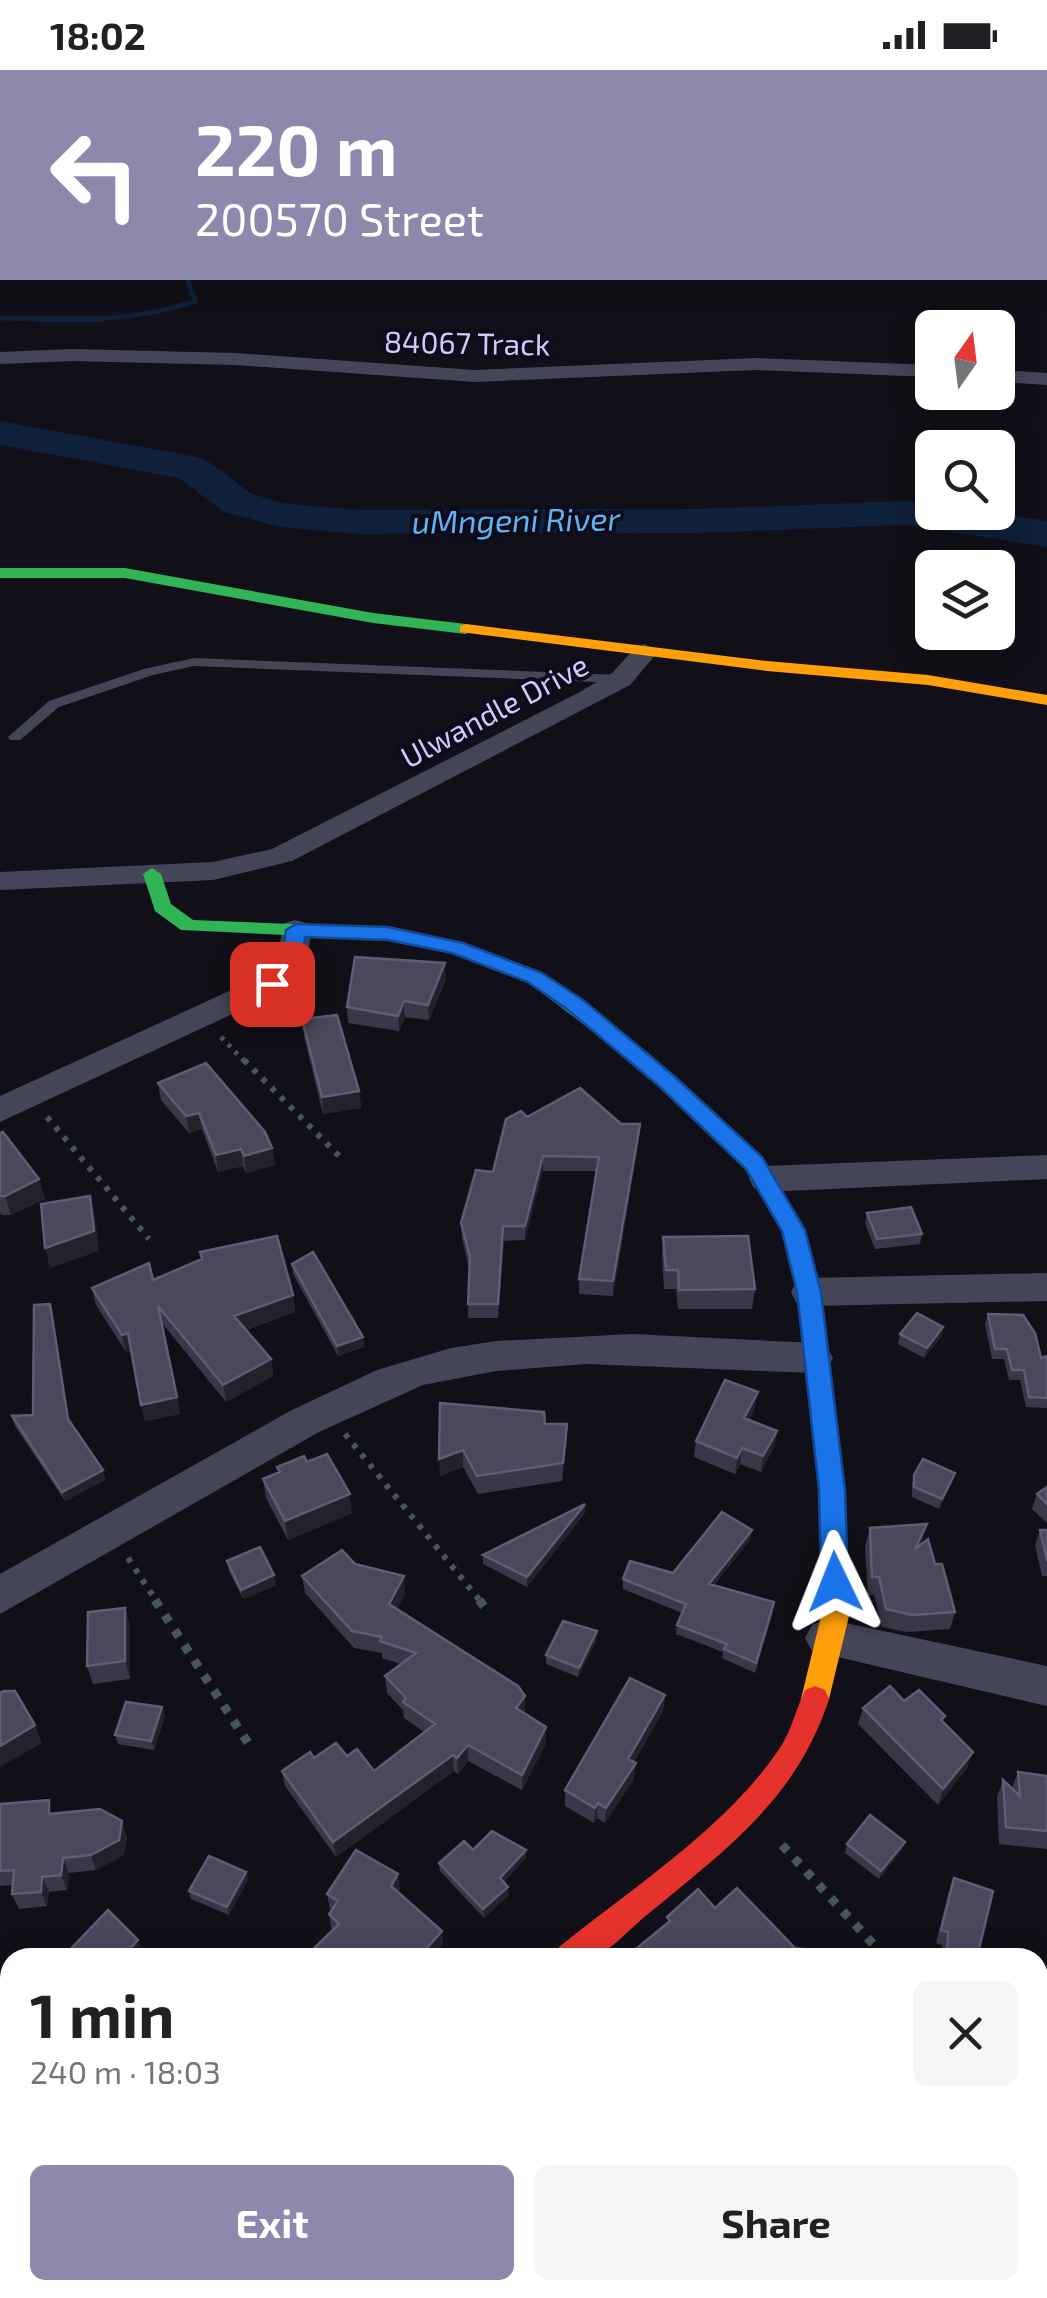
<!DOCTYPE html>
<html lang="en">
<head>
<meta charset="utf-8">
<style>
  :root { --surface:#fff; --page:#f6f6f6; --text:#202124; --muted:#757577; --accent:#8c89ac }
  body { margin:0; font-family:"Exo 2",sans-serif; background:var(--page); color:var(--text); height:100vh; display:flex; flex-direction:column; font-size:38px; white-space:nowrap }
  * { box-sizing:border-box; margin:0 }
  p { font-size:32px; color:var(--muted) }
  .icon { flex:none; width:55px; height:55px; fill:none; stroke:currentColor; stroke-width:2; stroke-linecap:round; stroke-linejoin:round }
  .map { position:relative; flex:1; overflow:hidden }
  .drawer { position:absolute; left:0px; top:1878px; width:1048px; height:352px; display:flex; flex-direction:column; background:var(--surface); border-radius:30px 30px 0 0; box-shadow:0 5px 25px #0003 }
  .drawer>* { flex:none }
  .banner { position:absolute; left:0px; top:0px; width:1048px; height:210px; box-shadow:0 5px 25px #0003; background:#8c89ac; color:#fff; overflow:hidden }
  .needle { width:65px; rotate:14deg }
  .controls { position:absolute; left:915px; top:240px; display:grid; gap:20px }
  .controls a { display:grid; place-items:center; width:100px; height:100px; border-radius:15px; background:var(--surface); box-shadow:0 5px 25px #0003; font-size:50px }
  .pin { position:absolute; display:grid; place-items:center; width:85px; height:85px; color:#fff; margin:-42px; border-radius:20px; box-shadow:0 5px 15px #0006 }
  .me { position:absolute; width:110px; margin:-55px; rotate:358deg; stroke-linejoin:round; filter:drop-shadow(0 0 8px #0008) }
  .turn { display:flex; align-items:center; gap:35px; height:210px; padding:0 30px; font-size:45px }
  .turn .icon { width:130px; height:130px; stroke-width:2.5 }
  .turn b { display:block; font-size:70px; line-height:85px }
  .round { display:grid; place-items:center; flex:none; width:105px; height:105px; border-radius:15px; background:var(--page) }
  .headline { display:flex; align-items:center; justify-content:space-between; height:170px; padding:0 30px }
  h1 { font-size:60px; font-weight:700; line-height:75px }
  .button { display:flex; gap:20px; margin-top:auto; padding:20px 30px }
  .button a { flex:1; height:115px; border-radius:15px; background:var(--accent); color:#fff; font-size:40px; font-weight:700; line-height:115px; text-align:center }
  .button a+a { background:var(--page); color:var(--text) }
  .status { display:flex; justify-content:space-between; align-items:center; height:70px; padding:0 50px; background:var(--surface); direction:ltr }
  .status svg { height:28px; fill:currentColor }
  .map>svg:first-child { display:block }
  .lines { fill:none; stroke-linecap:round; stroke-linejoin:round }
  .stream-far1 { stroke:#0e203a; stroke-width:5 }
  .stream { stroke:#0e203a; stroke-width:6 }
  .river { fill:#0e203a; fill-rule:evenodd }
  .path-far2 { stroke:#47555f; stroke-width:5; stroke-dasharray:4 6; stroke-linecap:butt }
  .path-far1 { stroke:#47555f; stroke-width:6; stroke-dasharray:5 8; stroke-linecap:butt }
  .path { stroke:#47555f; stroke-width:9; stroke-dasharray:8 10; stroke-linecap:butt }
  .lane { fill:#454558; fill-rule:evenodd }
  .street { fill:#454558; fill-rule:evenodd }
  .fast { fill:#30b455; fill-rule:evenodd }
  .slow { fill:#ff9f0a; fill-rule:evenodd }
  .jam { fill:#e5322d; fill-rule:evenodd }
  .wall { fill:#3a3848 }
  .shaded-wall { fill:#23212c }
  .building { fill:#4a485b; stroke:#5f5c74; stroke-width:2.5 }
  .route { fill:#1a73e8; stroke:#114b97; stroke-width:2.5 }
  .labels { text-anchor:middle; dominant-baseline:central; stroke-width:8; stroke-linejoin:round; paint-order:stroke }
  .far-street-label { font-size:30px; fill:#cecafb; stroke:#0e0c1b }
  .far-water-label { font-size:32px; font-style:italic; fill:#5fb4f4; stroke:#0e0c1b }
</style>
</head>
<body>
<div class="status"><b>18:02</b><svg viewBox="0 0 49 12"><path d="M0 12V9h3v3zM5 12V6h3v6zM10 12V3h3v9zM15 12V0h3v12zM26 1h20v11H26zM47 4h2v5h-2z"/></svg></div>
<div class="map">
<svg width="1047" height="2228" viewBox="0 0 1047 2228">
  <rect width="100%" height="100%" fill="#111018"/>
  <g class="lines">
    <path class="stream-far1" d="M0,248C67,250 131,253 195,231L187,208"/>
    <path class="stream" d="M41,249H102"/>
    <path class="river" d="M0,351L192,386L206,390L252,424L283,433L359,440L697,439L907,431L932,434V442H987L1047,451V477L907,455L697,463L359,464L280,457L224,442L179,408L0,375Z"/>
    <path class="path-far2" d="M221,967L246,993"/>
    <path class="path-far1" d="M244,990L341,1088
      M47,1047L149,1169
      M345,1364L481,1532
      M128,1488L157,1532"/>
    <path class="path" d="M155,1530L248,1673
      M479,1530L486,1539
      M782,1775L886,1888"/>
    <path class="lane" d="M1047,127V133L1045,134V128Z
      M194,588L621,605L628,609L621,613L194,596L153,605L59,637L20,670H10L8,667L49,631L144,599Z"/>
    <path class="street" d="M72,279L235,283L475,300L756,288L932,295V307L756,300L475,312L235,295L72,291L0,294V282Z
      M998,300L1047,303V315L998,312Z
      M645,574L658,582L630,615L292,791L213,810L0,820V802L213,792L272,779L578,623L612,603L636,577Z
      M295,850L306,853C320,877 295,902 282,921L0,1052V1026L260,907L278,882L284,853Z
      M1047,1085V1109L766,1122L754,1118L749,1109L754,1100L766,1096Z
      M1047,1203V1231L809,1236L796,1232L791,1222L796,1212L809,1208Z
      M632,1264L814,1273L827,1277L833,1288L827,1299L814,1303L587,1294L496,1301L423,1315L319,1362L0,1544V1504L292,1340L377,1300L451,1278L496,1271Z
      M827,1549L1047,1596V1636L812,1581L805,1568L812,1555Z
      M102,2220H164L161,2228H99Z"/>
    <path class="fast" d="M0,498H125L373,543L466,554L474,559L466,564L373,553L125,508H0Z
      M152,798L161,804L171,834L193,850L388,858L463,873L542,902L651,987L647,992H633L528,912L452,882L388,870L181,860L155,841L143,804Z"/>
    <path class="slow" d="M466,554L767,591L928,605L1047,625V635L928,615L767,601L460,562V556Z
      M640,980L647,982L762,1087L805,1160L821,1222L845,1420L850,1542L829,1629L825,1638L815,1642L805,1638L801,1629L822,1542L819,1420L797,1222L782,1160L746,1099L633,992L629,987Z"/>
    <path class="jam" d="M815,1616L825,1620L829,1629C797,1729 725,1780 648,1844C635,1854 607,1884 593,1888C582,1890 566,1888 555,1888L559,1877C632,1818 730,1755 781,1676C792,1659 796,1639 805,1620Z"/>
  </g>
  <path class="wall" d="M446,909L429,950L405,947L399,961L348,953L347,937Z
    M302,949L359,1021L361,1038L323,1044L304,966Z
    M158,1013L272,1078L275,1095L246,1103L243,1096L218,1102L202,1059L189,1063L161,1030Z
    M527,1047L639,1069L613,1226L579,1224V1209L596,1101H543L525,1170L504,1171L498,1248H468L469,1199L462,1168L461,1153Z
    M0,1063L39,1109L45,1129L11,1145H2L0,1143Z
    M867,1143L922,1164L920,1174L875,1179L865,1153Z
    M663,1167L755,1219L752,1239H678L676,1219H664L662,1186Z
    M292,1194L363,1267L364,1277L338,1286L293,1204Z
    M153,1210L293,1225L295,1242L246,1260L271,1289L273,1306L226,1332L162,1253L180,1344L145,1351L131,1280L126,1282L96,1235L92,1218Z
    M50,1234L69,1351L103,1400L105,1410L65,1431L15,1356L12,1346L33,1345Z
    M988,1244L1041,1288L1047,1286V1338L1026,1337L1020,1310H1009L1004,1289H992L985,1254Z
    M943,1257L941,1267L924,1288L898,1274L900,1264Z
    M440,1333L545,1354L567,1371L562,1411L478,1424L463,1397L440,1406Z
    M755,1338L749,1350L777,1361L774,1377L761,1402L740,1394L735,1404L694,1387L696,1371Z
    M277,1397L352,1443L288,1470L266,1428L263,1409L278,1403Z
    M955,1403L952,1413L939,1439L912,1427V1415L914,1405Z
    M1047,1417V1453L1032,1439L1037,1424Z
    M585,1434V1443L527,1517L483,1494V1485Z
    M870,1458L921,1474L935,1494L955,1542L950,1559L907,1562L882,1557L874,1525H868L865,1476Z
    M752,1460L750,1470L714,1515L773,1541L755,1603L722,1588L723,1582L676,1564L677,1555L682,1543L623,1519V1509L673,1503Z
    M1040,1460H1047V1506H1042L1035,1475Z
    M227,1491L274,1505L276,1515L243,1529L229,1501Z
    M355,1494L405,1523L397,1539L525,1642L524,1643L546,1657V1673L522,1720L468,1691L458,1704L454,1701L336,1787L285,1716L282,1701L314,1688L347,1686L374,1701L424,1662L404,1648L403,1640L387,1623L385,1606L401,1594L382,1588V1583L354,1578L305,1523L302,1506Z
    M125,1538L130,1556V1609L93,1614L87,1596Z
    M596,1571L578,1607L546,1594V1585Z
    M665,1625L663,1641L634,1692V1709L605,1753L597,1748L594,1753L565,1736V1720Z
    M904,1631L943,1653L967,1698L938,1735L858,1654L863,1638Z
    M162,1637L165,1646L154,1680L118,1674L115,1665Z
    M1018,1702L1047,1706V1779L999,1774L997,1727L1003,1710L1012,1718Z
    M0,1734L54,1743L127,1767L124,1785L96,1800L69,1803L67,1820L49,1822L47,1836L19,1839L12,1824L13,1815L0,1816Z
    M905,1772L902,1780L879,1809L845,1783L847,1774Z
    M473,1780L526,1788L504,1812L509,1825L484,1848L440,1801L439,1793Z
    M246,1802L248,1810L229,1845L191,1829L189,1821Z
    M954,1808L979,1879L1010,1888H942V1875L936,1873L949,1821Z
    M400,1819L398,1822L442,1861L443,1875L333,1860L331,1858L329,1844L332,1840L330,1839L327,1824Z
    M684,2220H762L766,2228H687Z"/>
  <path class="shaded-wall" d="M445,893L446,909L429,950L428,935Z
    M404,931L405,947L399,961L398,946Z
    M359,1021L361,1038L323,1044L322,1027Z
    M199,1043L202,1059L189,1063L186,1046Z
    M640,1054L639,1069L613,1226V1211Z
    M272,1078L275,1095L246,1103L244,1086Z
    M241,1079L243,1096L218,1102L216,1085Z
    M543,1086V1101L525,1170V1156Z
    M39,1109L45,1129L11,1145L5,1126Z
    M90,1126L95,1146L99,1181L50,1198L45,1178Z
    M503,1156L504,1171L498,1248V1234Z
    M293,1225L295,1242L237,1263L234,1246Z
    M50,1234L53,1244L70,1359L68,1349Z
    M162,1253L180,1344L145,1351L141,1335Z
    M943,1257L941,1267L924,1288L927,1278Z
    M128,1263L132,1280L126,1282L122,1265Z
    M363,1267L364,1277L338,1286L337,1276Z
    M271,1289L273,1306L226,1332L223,1315Z
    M758,1322L755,1338L742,1364L744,1348Z
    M567,1354V1371L562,1411L563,1393Z
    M777,1361L774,1377L761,1402L763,1386Z
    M742,1378L740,1394L735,1404L737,1388Z
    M463,1380V1397L440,1406L439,1389Z
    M103,1400L105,1410L65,1431L62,1422Z
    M955,1403L952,1413L939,1439L942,1429Z
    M350,1424L352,1443L288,1470L285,1451Z
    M585,1434V1443L527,1517V1507Z
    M927,1454L922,1472L910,1496L915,1479Z
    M752,1460L750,1470L708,1523L709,1514Z
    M274,1505L276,1515L243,1529L241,1520Z
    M404,1506L405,1523L391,1550L389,1534Z
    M125,1538L130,1556V1609L125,1591Z
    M597,1561L596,1571L578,1607L579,1598Z
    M665,1625L663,1641L627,1704L628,1689Z
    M525,1626V1642L516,1654V1638Z
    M162,1637L165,1646L154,1680L151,1671Z
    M35,1655L42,1673L0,1697V1676Z
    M546,1657V1673L522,1720V1705Z
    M468,1675V1691L458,1704L457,1688Z
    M973,1682L967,1698L938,1735L943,1719Z
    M453,1685L454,1701L336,1787L333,1772Z
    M636,1693L634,1709L605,1753L606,1738Z
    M598,1733L597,1748L594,1753L595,1738Z
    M122,1751L127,1767L124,1785L96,1800L91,1785Z
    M905,1772L902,1780L879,1809L881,1801Z
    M526,1780V1788L500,1816V1808Z
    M63,1788L69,1803L67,1820L61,1805Z
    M246,1802L248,1810L229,1845L227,1837Z
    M398,1804L400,1819L393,1830L391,1816Z
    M42,1807L49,1822L47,1836L41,1822Z
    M508,1817L509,1825L484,1848L483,1839Z
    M442,1861L443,1875L432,1888H418Z
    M138,1870L144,1885L141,1888H121Z
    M10,1993V2015L3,2022L0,2018V2003Z
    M39,2220H47L50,2226L48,2228H31Z
    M485,2220H493L484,2228H480L479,2225Z"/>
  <path class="building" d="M355,887L445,893L428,935L404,931L398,946L347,937Z
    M337,945L359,1021L322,1027L302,949Z
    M206,993L265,1062L272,1078L244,1086L241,1079L216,1085L199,1043L186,1046L158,1013Z
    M580,1018L621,1054H640L613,1211L579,1209L599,1087L543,1086L525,1156H503L498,1234H468L470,1187L461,1153L476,1100L493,1102L506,1049L521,1041L527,1047Z
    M3,1062L39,1109L5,1126H0V1063Z
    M90,1126L94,1161L45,1178L41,1134Z
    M911,1137L922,1164L877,1169L867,1143Z
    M277,1166L293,1225L234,1246L271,1289L223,1315L158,1236L177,1327L141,1335L128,1263L122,1265L92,1218L149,1193L153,1210L202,1189L200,1182Z
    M748,1166L755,1219L679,1220L678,1200H666L663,1167Z
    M313,1182L363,1267L337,1276L292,1194Z
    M50,1234L68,1349L103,1400L62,1422L12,1346L33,1345L34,1235Z
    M917,1243L943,1257L927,1278L900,1264Z
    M988,1244L1023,1245L1035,1263L1041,1288L1047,1286V1328L1029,1327L1024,1300H1012L1007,1279H995Z
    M725,1310L758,1322L744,1348L777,1361L763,1386L742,1378L737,1388L696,1371Z
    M440,1333L544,1342L545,1354H567L563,1393L477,1406L463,1380L439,1389Z
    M327,1384L350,1424L285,1451L263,1409L280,1402L277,1397L304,1386L307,1392Z
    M923,1389L955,1403L942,1429L914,1417V1405Z
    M1047,1417V1434L1037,1424Z
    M585,1434L527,1507L483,1485Z
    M722,1442L752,1460L709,1514L774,1532L756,1593L724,1579L727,1574L677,1555L686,1534L623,1509L630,1491L673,1503Z
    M927,1454L915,1479L928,1469L935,1494H942L955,1542L912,1545L886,1539L879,1507H872L870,1458Z
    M1040,1460H1047V1491Z
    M260,1477L274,1505L241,1520L227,1491Z
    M342,1480L355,1494L404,1506L389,1534L518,1616L525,1626L516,1638L546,1657L522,1705L468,1675L457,1688L453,1685L333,1772L282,1701L310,1682L314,1688L336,1673L347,1686L357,1679L374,1701L435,1654L403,1632L406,1628L385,1606L416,1583L380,1571L382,1567L352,1561L302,1506Z
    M125,1538V1591L87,1596L88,1542Z
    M563,1551L597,1561L579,1598L546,1585Z
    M630,1608L665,1625L628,1689L636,1693L606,1738L598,1733L595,1738L565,1720Z
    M890,1616L904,1631L919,1620L945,1646L941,1650L973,1682L943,1719L863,1638Z
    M4,1621H15L35,1655L0,1676V1623Z
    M126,1632L162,1637L151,1671L115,1665Z
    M1018,1702L1047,1706V1761L1006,1757L1003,1710L1020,1726Z
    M49,1730V1744L100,1739L122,1751L119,1770L91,1785L63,1788L61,1805L42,1807L41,1822L12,1824L14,1800L0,1801V1734Z
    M870,1745L905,1772L881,1801L847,1774Z
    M492,1761L526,1780L500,1808L508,1817L483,1839L439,1793L464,1771L473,1780Z
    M356,1780L398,1804L391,1816L442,1861L418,1888H304L339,1854L329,1844L338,1831L327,1824Z
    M209,1786L246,1802L227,1837L189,1821Z
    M954,1808L993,1821L979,1879L1010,1884V1888H947L948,1862L941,1860Z
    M737,1818L795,1878L830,1883L835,1888H625L670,1851L667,1847L698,1819L715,1838Z
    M108,1840L138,1870L121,1888H62Z
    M10,1941V1993L0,2003V1951Z
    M0,2167L10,2178V2220H39L31,2228H0Z
    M229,2220H267L273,2228H235Z
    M690,2220H762L766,2228H694Z"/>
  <path class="route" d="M296,854L388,857L463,873L542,903L583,930L674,1006L762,1087L805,1160L821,1222L845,1420L848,1512L844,1520L835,1523L825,1520L821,1512L819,1420L797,1222L782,1161L746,1099L659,1016L568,940L528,912L452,883L388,870L305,867L303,883L279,918H264L261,914L283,882L286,860Z"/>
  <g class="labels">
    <g class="far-street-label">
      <text transform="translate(467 272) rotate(1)">84067 Track</text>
      <text transform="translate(494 640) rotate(-28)">Ulwandle Drive</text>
    </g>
    <g class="far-water-label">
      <text transform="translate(516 449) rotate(-1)">uMngeni River</text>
    </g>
  </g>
</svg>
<div class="controls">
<a><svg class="needle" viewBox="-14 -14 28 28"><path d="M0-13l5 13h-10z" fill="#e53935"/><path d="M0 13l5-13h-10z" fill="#757577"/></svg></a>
<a><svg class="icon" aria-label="search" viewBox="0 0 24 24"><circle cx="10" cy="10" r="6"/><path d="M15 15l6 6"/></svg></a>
<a><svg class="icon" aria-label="layers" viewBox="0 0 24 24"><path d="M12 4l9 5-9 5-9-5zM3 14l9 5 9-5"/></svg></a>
</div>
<div class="pin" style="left:272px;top:914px;background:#d93025"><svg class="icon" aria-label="arrive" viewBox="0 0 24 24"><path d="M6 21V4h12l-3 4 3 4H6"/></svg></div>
<svg class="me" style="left:835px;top:1512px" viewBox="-20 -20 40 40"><path d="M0-17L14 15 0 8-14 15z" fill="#1a73e8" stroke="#fff" stroke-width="4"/></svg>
<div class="banner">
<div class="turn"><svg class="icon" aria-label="left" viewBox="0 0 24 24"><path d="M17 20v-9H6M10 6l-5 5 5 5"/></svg><div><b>220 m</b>200570 Street</div></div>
</div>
<section class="drawer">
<div class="headline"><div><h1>1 min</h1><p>240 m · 18:03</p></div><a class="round"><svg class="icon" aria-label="close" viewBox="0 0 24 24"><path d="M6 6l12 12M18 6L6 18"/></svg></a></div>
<div class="button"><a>Exit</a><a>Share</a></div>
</section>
</div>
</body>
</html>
